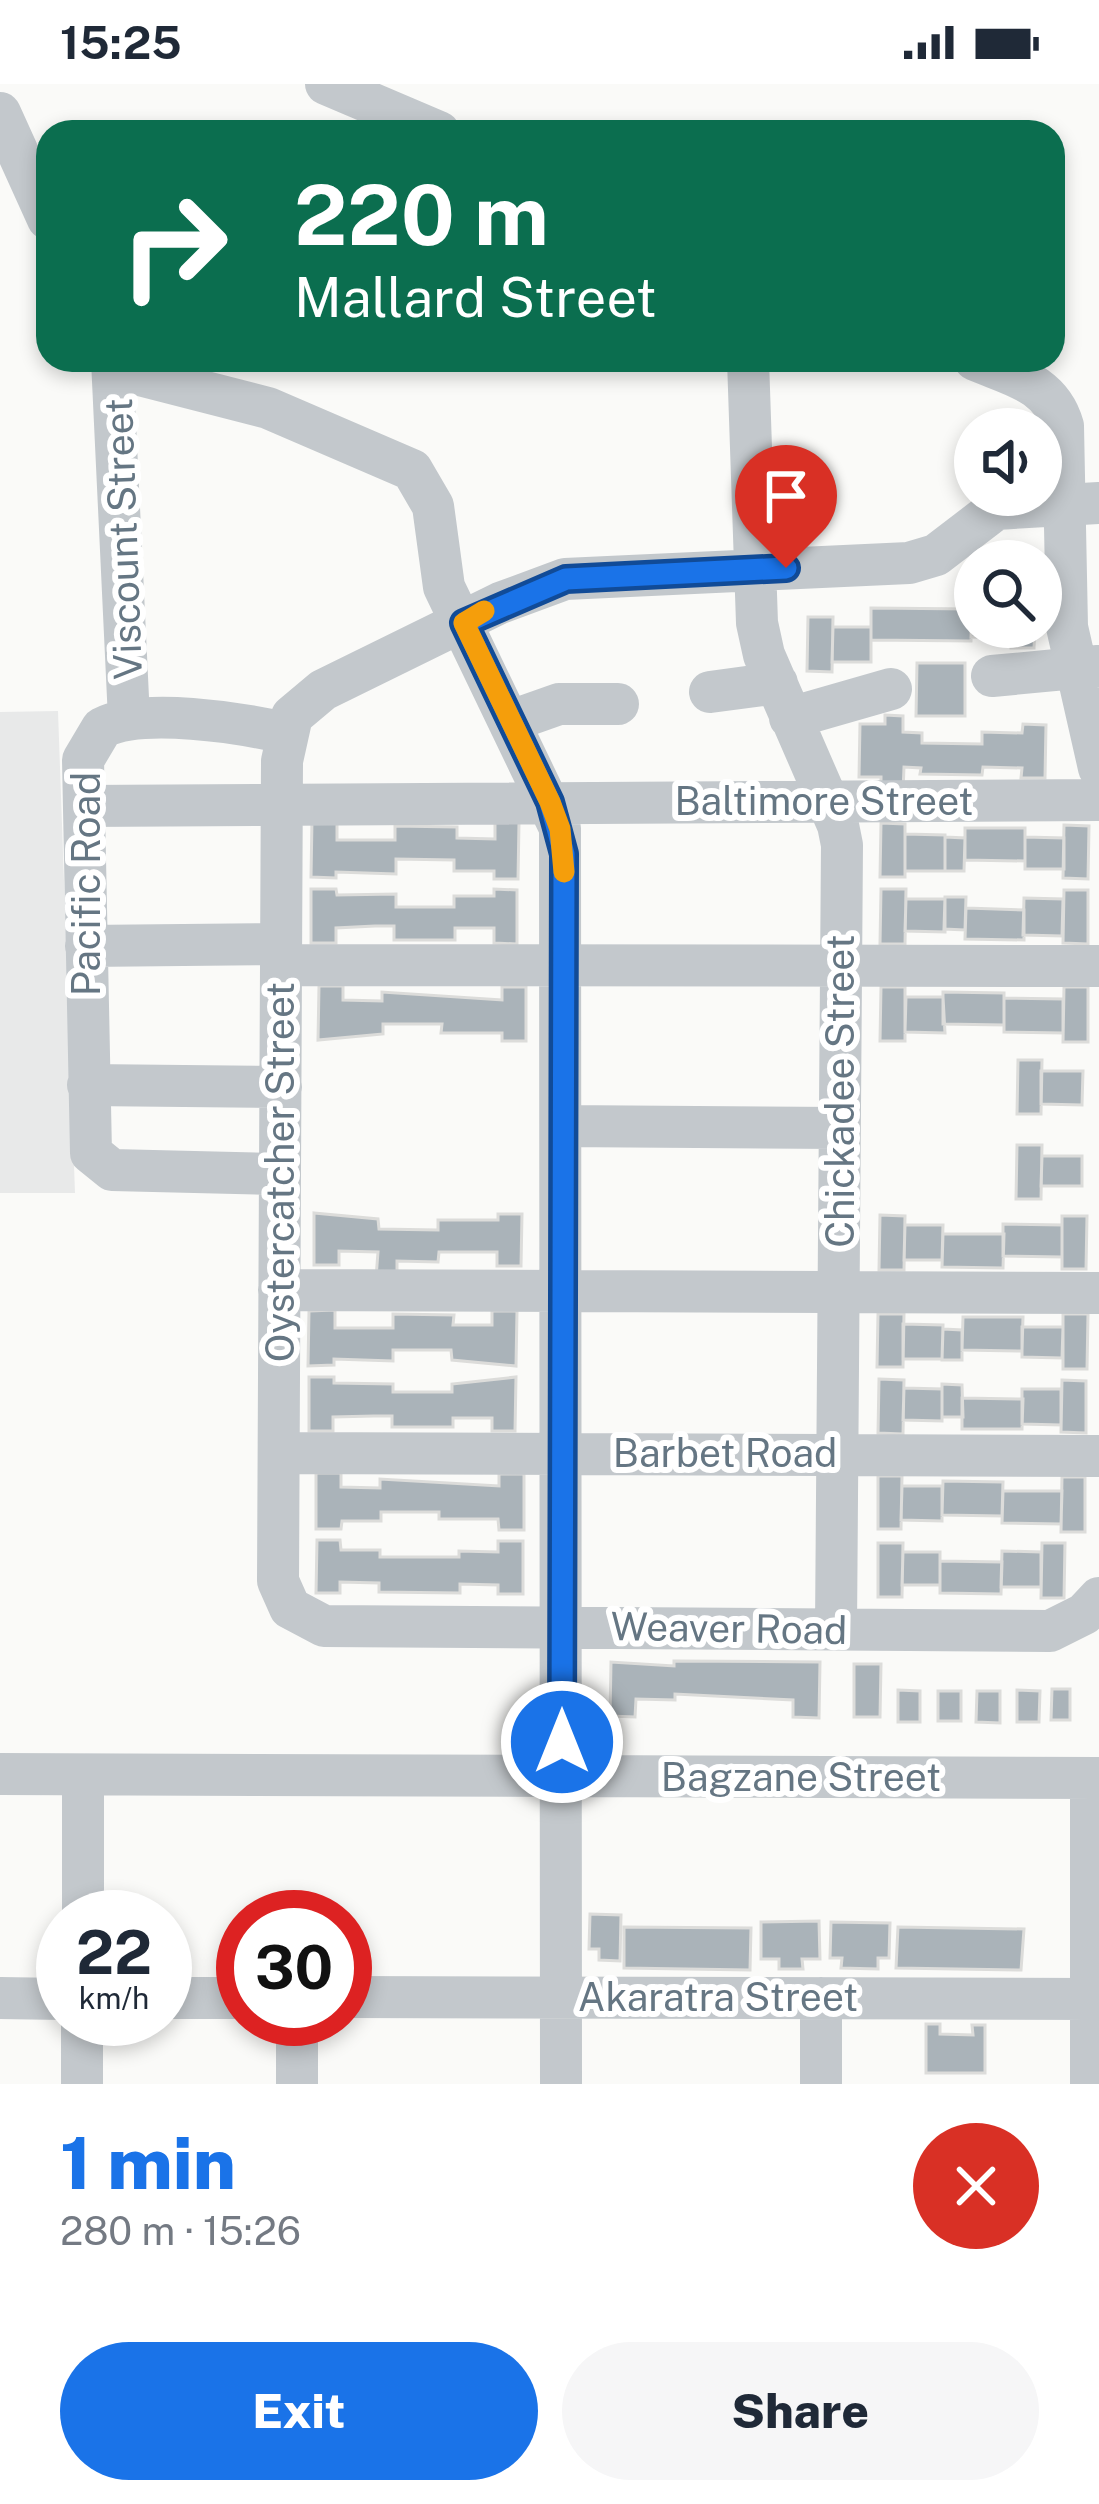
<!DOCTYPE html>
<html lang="en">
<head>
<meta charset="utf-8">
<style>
  :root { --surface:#fff; --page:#f6f6f7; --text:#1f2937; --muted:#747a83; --accent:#1a73e8 }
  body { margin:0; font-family:"Public Sans",sans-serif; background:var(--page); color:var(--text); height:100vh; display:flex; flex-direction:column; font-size:45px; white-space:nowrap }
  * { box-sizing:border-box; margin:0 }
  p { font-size:39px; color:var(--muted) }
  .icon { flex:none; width:66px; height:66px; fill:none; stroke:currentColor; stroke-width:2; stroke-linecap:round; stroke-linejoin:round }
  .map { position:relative; height:2000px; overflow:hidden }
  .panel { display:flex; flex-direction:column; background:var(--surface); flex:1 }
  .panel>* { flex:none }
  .banner { position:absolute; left:36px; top:36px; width:1029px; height:252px; border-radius:36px; box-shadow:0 6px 18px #0003; background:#0b6e4f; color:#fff; overflow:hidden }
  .tools { position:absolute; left:954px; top:324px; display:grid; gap:24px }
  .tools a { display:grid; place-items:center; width:108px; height:108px; border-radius:50%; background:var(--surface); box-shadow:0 6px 18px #0003; font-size:60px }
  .speed { position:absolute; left:36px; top:1806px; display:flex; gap:24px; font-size:60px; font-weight:700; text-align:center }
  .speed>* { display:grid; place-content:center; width:156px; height:156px; border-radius:50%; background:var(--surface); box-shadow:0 6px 18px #0003; line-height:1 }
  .speed small { font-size:30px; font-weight:400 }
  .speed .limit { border:18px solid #d22; background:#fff; color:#111 }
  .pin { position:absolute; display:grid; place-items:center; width:102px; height:102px; color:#fff; margin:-123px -51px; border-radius:50% 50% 50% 0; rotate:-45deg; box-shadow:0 0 12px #0007 }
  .pin .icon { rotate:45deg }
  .me { position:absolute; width:132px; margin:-66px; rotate:0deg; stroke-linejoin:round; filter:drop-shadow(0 0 9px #0008) }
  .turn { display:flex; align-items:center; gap:42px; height:252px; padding:0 60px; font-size:54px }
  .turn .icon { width:156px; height:156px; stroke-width:2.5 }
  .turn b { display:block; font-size:84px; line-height:102px }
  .round { display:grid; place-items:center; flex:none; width:126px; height:126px; border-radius:63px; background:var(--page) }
  .headline { display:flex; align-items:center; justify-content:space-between; height:204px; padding:0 60px }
  h1 { font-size:72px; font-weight:800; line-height:90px; color:var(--accent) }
  .cta { display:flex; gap:24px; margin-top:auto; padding:24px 60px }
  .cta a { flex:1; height:138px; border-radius:72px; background:var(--accent); color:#fff; font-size:48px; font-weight:800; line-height:138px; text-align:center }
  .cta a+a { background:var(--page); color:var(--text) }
  .status { display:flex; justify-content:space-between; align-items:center; height:84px; padding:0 60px; background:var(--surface); direction:ltr }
  .status svg { height:33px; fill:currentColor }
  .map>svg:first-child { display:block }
  .built { fill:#e8e9e9 }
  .building { fill:#aab3b9; stroke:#dcdcda; stroke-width:3 }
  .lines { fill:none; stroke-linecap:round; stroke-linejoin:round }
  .street { stroke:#c3c8cc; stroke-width:42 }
  .route-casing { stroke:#114b97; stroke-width:30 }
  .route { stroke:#1a73e8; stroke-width:21 }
  .slow { stroke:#f59e0b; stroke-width:21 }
  .labels { text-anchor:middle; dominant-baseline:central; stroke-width:12; stroke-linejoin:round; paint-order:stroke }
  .street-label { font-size:39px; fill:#657683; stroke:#fff }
</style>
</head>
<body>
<div class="status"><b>15:25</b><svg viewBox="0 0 49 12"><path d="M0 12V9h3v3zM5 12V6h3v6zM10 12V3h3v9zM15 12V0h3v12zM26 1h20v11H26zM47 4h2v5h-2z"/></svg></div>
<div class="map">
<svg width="1099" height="2000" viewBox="0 0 1099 2000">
  <rect width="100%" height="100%" fill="#fafaf8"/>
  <path class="built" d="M58,627L75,1109H0V628Z"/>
  <path class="building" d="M972,519L975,543H1010V554L971,553Z
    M871,524L972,525L971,557L871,556Z
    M808,533H833L832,588L807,587Z
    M833,543H871V578H832Z
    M1010,543H1035L1034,564H1011Z
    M917,579H965V632H916Z
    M885,631L903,632V648L922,649V659L982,660V648L1022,649L1023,640L1046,641L1045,694H1021L1022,684L983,683L982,691L920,690L921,684L904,683L903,707L881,706V693H859L860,640H885Z
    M312,736H337V756H395V742L457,743V754L495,755V737L519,738L518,795H494V787H454V776L396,775V790L336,788V794L311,793Z
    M881,739L905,740V793H880Z
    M1064,741L1089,742L1088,795L1063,794Z
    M965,744H1025V777L965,776Z
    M905,750L945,751V787H905Z
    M945,753L965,754L964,787H945Z
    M1025,753L1064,754V785H1025Z
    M311,805H336L337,811L396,810V823H454V812H494V805L517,806V860L494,859V844H455V856H394V842H375L336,844V859H311Z
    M881,805H906L905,860H880Z
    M1064,806H1088V860L1063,859Z
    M945,813H966L965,846L944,845Z
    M1024,814L1063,815L1062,852L1023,851Z
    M906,815H945V848L905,847Z
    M966,824L1024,826V856L965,855Z
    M319,902H343V916L382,917V908L502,916V903H526V957H502V949H441L442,940H383V950L318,956Z
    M881,903H905V957H880Z
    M1064,903H1088V958H1063Z
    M943,908L1004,909V941L943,940Z
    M906,913H943L945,949L905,948Z
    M1004,914L1063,915V949L1004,948Z
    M1018,976H1042L1041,1030H1017Z
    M1041,987H1083L1082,1021L1041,1020Z
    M1017,1061H1042L1041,1115H1016Z
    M1042,1072H1082V1102H1041Z
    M314,1129L378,1135L379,1145L438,1146V1136H498V1130H522L521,1182H497V1168H439L438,1178L397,1177V1194H376L378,1168L339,1167V1181H314Z
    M880,1131L905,1132L904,1186H879Z
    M1062,1132H1087L1086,1185H1062Z
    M1003,1140L1062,1141V1173L1003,1172Z
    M905,1141H943L942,1176H904Z
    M943,1150H1004L1003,1184L942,1183Z
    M335,1226V1244H393V1230L454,1231L453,1241H492V1227H517L516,1282L452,1276L451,1266H393V1277L334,1275V1281L308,1282L309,1227Z
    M878,1230H904L903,1283H877Z
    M1063,1230H1088L1087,1285H1063Z
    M963,1233H1023L1022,1267L962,1266Z
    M903,1240L943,1241L942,1275H903Z
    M1022,1243H1063L1062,1274L1022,1273Z
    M943,1245L962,1246V1276H942Z
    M309,1293H334V1299L393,1300V1308H452V1300L516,1293L515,1347H492V1334H453V1343H392V1332H374L333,1333V1347H309Z
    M879,1295L904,1296L903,1350L878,1349Z
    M1062,1296L1086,1297V1349L1061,1348Z
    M942,1300L962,1301L963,1333H942Z
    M904,1304L942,1305V1337L903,1336Z
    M1022,1305H1061V1341L1022,1340Z
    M962,1314L1023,1315L1022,1345H962Z
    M316,1389H341V1403L380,1404V1395L499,1402V1390H524V1446H499L498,1435H439V1428H381V1437H342L341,1445H316Z
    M878,1392H902L901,1445H878Z
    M1062,1393H1085V1448H1061Z
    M943,1397L1003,1398L1002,1432L942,1431Z
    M902,1402H942V1437L901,1436Z
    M1003,1407H1062L1061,1440L1002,1439Z
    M317,1456H340L341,1466H380V1473H459V1467L498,1468V1457H523V1510H498V1501L460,1500V1509L379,1508V1499L340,1498V1509H316Z
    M878,1459H903L902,1513H878Z
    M1042,1459H1065L1064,1514H1041Z
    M1002,1467L1041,1468V1503H1001Z
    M903,1468H940V1501H902Z
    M940,1477L1002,1478L1001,1510L940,1509Z
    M674,1577L820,1578L819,1634L793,1633V1616L675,1610V1616L636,1615L635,1633L610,1632L611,1578L674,1582Z
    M854,1580H881L880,1633H854Z
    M1052,1605H1070V1636H1051Z
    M898,1606L920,1607V1638H898Z
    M1017,1606L1040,1607L1039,1638H1017Z
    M938,1607H961V1637H938Z
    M977,1607H1000V1639L976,1638Z
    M590,1830L621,1831L620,1877L599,1876V1865H589Z
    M819,1837L820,1875H802L803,1885H779V1875H761V1838Z
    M831,1838L890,1839L889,1874H878V1885L841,1884L842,1874H830Z
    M624,1843L751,1844L750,1886L624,1884Z
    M898,1843L1024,1845L1021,1886L896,1884Z
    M926,1940H940V1950L973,1951L972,1941H985V1989H926Z"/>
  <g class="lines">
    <path class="street" d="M326,0L439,48
      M0,29L48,135
      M112,276L129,635
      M748,276L757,539L764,571L838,741L842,761L836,1545
      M975,276C1013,292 1051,299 1063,342L1067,543L1099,684
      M116,285L268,324L412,386L433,422L444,503L560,744L561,2000
      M1099,419L996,425L936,471L909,479L565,495L500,519L323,606L292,632L282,677L278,1497L290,1524L324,1542L1050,1547L1084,1530L1099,1514
      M992,592L1098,582
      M710,608L777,599
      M790,634L891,605
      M511,637L559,620H618
      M84,722L1099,716
      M86,862L281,860
      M281,881L1099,882
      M88,1001L281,1003
      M562,1042L839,1044
      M279,1090L112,1086L91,1069L83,676L102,644C142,623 241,639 285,649
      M279,1206L1099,1209
      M279,1369L1099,1372
      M0,1690L1099,1694
      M83,1833V1691
      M345,1913L1091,1915
      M0,1914L63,1915
      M165,1914H243
      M821,1914V2000
      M82,2000V1935
      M297,2000V1935
      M1091,2000V1694"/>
  </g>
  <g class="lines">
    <g class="route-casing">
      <path id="route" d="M562,1658L564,770L550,718L464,539L566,495L786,484"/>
    </g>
    <use href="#route" class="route"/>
    <path class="slow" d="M484,527L464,539L550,718L560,745L564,788"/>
  </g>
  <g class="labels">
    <g class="street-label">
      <text transform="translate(123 455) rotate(-92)">Viscount Street</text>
      <text x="824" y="717">Baltimore Street</text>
      <text transform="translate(86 800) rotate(-90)">Pacific Road</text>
      <text transform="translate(840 1007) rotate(-90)">Chickadee Street</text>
      <text transform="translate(280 1088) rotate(-90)">Oystercatcher Street</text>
      <text x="725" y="1369">Barbet Road</text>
      <text transform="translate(729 1544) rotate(1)">Weaver Road</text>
      <text x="801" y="1693">Bagzane Street</text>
      <text x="718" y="1913">Akaratra Street</text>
    </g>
  </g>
</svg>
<div class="tools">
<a><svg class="icon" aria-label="sound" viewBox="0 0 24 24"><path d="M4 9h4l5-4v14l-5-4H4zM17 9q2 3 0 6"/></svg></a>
<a><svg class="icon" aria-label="search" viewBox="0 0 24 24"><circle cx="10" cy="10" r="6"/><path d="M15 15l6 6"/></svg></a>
</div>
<div class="speed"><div>22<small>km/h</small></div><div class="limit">30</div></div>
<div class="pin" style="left:786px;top:484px;background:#d93025"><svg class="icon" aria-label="arrive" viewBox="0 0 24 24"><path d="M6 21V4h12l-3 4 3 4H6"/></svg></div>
<svg class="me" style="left:562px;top:1658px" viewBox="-20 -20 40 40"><circle r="17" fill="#1a73e8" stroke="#fff" stroke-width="3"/><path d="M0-11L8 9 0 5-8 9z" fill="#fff"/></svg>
<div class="banner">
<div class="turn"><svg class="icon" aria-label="right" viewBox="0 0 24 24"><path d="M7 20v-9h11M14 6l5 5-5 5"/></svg><div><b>220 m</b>Mallard Street</div></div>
</div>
</div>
<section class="panel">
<div class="headline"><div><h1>1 min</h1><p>280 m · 15:26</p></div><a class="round" style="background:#d93025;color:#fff"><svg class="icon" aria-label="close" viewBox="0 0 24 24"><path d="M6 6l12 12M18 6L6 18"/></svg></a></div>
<div class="cta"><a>Exit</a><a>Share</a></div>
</section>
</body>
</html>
